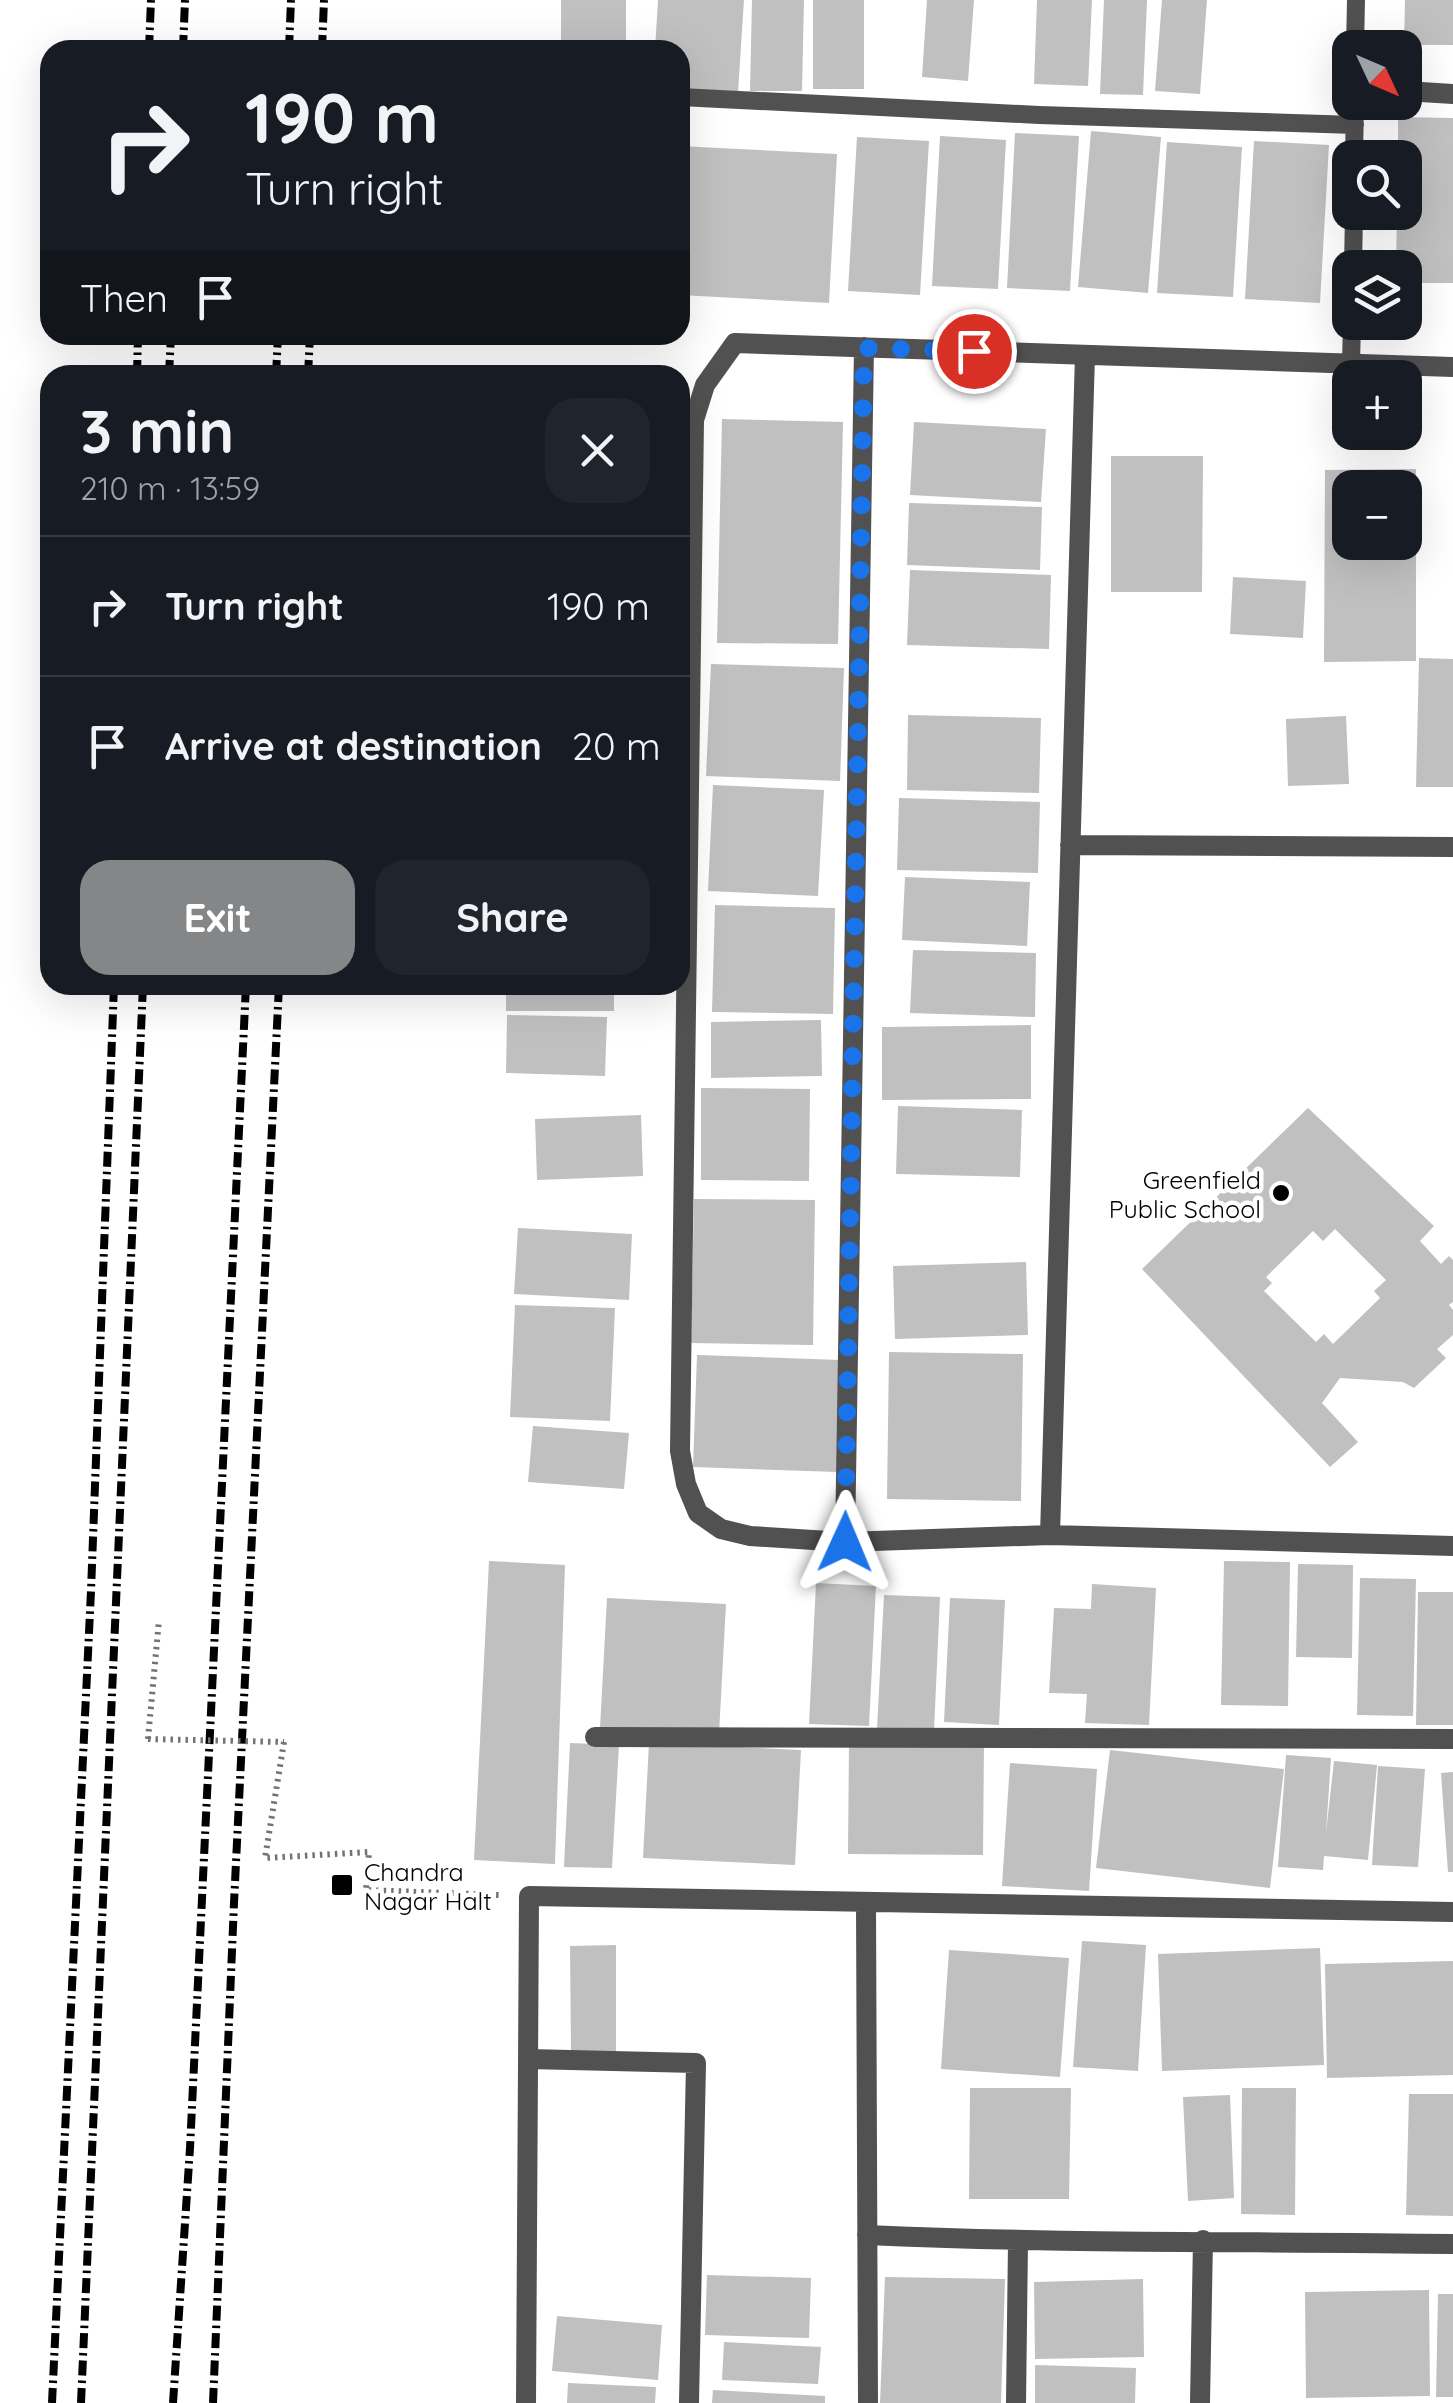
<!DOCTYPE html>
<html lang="en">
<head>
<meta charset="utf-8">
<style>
  :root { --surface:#171b24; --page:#20242c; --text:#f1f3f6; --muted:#9ea1a6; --line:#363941; --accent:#858687 }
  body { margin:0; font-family:Quicksand,sans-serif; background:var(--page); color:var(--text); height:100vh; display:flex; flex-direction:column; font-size:38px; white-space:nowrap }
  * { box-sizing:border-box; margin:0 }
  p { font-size:32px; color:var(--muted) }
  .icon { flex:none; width:55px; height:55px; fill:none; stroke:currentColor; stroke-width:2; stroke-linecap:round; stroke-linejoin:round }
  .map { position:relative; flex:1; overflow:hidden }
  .side { position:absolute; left:40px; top:365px; width:650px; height:630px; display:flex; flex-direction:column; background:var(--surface); border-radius:30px; box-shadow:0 10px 40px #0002 }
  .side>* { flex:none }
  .top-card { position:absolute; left:40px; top:40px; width:650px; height:305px; border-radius:30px; box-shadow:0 10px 40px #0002; background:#171b24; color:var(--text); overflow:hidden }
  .needle { width:65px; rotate:134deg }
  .buttons { position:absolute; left:1332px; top:30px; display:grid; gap:20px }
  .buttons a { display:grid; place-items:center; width:90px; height:90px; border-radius:20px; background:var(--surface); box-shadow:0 10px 40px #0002; font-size:50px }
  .pin { position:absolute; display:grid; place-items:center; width:85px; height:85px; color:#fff; margin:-42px; border:5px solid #fff; border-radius:50%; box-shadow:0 2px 10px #0007 }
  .me { position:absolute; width:110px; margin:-55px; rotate:1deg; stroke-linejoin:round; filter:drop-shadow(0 0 8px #0008) }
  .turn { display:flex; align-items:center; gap:35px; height:210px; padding:0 40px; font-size:45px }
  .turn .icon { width:130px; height:130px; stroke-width:2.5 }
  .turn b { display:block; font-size:70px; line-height:85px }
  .then { display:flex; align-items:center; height:95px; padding:0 40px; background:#0003; gap:20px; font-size:38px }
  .round { display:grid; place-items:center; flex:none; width:105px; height:105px; border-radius:30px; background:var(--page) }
  .overview { display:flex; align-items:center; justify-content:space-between; height:170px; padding:0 40px }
  h1 { font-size:60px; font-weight:700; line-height:75px }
  .button { display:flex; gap:20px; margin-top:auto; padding:20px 40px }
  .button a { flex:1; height:115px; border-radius:30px; background:var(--accent); color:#fff; font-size:40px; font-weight:700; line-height:115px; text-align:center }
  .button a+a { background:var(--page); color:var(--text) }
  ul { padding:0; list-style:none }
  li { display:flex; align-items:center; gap:30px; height:140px; padding:0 40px; border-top:2px solid var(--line) }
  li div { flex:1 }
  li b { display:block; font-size:38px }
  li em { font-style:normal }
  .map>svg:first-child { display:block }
  .building { fill:#c0c0c0; fill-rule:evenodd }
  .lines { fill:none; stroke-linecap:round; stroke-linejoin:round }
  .path { stroke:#737373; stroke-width:6; stroke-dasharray:2.5 5; stroke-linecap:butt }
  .service { stroke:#515151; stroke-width:18 }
  .minor { stroke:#515151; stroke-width:20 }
  .rail { stroke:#000; stroke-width:8; stroke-dasharray:15 5 2.5 5; stroke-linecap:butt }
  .path-bridge { stroke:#737373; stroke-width:6; stroke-dasharray:2.5 5; stroke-linecap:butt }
  .route { stroke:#1a73e8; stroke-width:18; stroke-dasharray:0 32.4 }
  .poi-dot { fill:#000; stroke:#fff; stroke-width:4 }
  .labels { text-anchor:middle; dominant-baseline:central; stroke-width:9; stroke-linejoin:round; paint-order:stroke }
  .poi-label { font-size:25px; fill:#000; stroke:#fff; text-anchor:end }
</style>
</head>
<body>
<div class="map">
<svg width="1453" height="2403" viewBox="0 0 1453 2403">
  <rect width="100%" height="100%" fill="#fff"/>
  <path class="building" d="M561,0H626V50H561Z
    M658,0H744L738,92L680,89V50H655Z
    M752,0H804L802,91H750Z
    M813,0H864V89H813Z
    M927,0H974L968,81L922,77Z
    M1037,0H1092L1088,86L1034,84Z
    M1104,0H1147L1143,95L1100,94Z
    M1162,0H1207L1200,94L1155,91Z
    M1405,0H1453V45H1404Z
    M1398,117L1453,118V283H1405V268H1396L1397,212H1405V158H1398Z
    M1091,131L1161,137L1148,293L1078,287Z
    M1015,133L1079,136L1070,291L1007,288Z
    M940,136L1006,140L998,289L932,286Z
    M857,137L929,141L920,295L848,291Z
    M1254,141L1329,145L1320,303L1245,299Z
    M1167,142L1242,147L1233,297L1157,293Z
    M680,146L837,154L829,303L680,295Z
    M722,419L843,422L838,644L717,643Z
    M914,422L1046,429L1041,502L910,495Z
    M1111,456H1203L1202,592H1111Z
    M1416,469V661L1324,662L1325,470ZM1350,488H1405V542H1350Z
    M909,503L1042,507L1040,570L907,565Z
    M910,570L1051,575L1049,649L907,645Z
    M1233,577L1306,581L1303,638L1230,634Z
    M1419,658L1453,659V787H1416Z
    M711,664L844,668L840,781L706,776Z
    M908,715L1041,718L1039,793L907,790Z
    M1346,716L1349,784L1288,786L1286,719Z
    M713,785L824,790L818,896L708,891Z
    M899,798L1040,802L1038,873L897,870Z
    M905,877L1030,882L1027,946L902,940Z
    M715,905L835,908L833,1014L712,1012Z
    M913,950L1036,953L1035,1017L910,1013Z
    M506,985H614V1011H506Z
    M507,1015L607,1017L605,1076L506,1073Z
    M821,1020L822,1076L711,1078V1022Z
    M1031,1025V1099L882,1100V1027Z
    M701,1088L810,1089L809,1181L701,1180Z
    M898,1106L1022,1110L1020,1177L896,1174Z
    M1308,1108L1434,1226L1420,1241L1441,1264L1449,1256L1453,1260V1302L1449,1305L1453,1310V1335L1437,1349L1446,1358L1414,1388L1403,1382L1340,1378L1322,1403L1358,1442L1330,1467L1142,1269ZM1335,1229L1386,1280L1374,1291L1380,1298L1333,1344L1324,1334L1316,1342L1264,1291L1272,1283L1266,1277L1313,1231L1323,1241Z
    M641,1115L643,1176L537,1180L535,1119Z
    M694,1199L815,1200L813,1345L691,1343Z
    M518,1228L632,1234L629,1300L514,1294Z
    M1026,1262L1028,1335L895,1339L893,1266Z
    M515,1305L615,1308L610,1421L510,1417Z
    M889,1352L1023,1354L1021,1501L887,1499Z
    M697,1355L841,1360L837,1472L693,1467Z
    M533,1426L629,1433L624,1489L528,1482Z
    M489,1561L565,1565L555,1864L474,1860Z
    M1224,1561L1290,1562L1288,1706L1221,1705Z
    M1298,1564L1353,1565L1352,1658L1296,1657Z
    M1360,1578L1416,1579L1413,1716L1357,1715Z
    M816,1583L876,1586L869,1726L809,1724Z
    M1092,1584L1156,1588L1149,1725L1085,1723L1087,1694L1049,1693L1054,1608L1091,1609Z
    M1418,1592H1453V1725H1416Z
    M884,1595L940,1597L934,1731L877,1729Z
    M607,1598L726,1604L719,1734L600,1728Z
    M950,1598L1005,1600L999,1725L944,1722Z
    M849,1742H984L983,1855L848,1854Z
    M570,1743L619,1745L612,1868L564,1867Z
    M649,1743L801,1750L795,1865L643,1858Z
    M1110,1750L1284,1769L1270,1888L1096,1868Z
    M1286,1755L1331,1758L1326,1833L1334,1761L1377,1765L1368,1860L1324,1856L1323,1870L1278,1867Z
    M1010,1763L1097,1769L1089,1891L1002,1886Z
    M1378,1766L1425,1769L1418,1867L1372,1865Z
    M1453,1772V1872H1448L1441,1773Z
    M1082,1941L1146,1945L1138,2071L1073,2067Z
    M616,1945V2052H571L570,1946Z
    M1320,1948L1324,2065L1162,2071L1158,1954Z
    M949,1950L1069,1958L1060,2077L941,2069Z
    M1453,1961V2075L1327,2078L1325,1964Z
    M970,2088H1071L1069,2199H969Z
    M1242,2088H1296L1295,2215L1241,2214Z
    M1409,2094H1453V2216L1406,2215Z
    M1230,2095L1234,2198L1188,2201L1183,2097Z
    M707,2275L811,2278L809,2338L705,2335Z
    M885,2277L1005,2279L1001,2403H880Z
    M1143,2279L1144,2357L1035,2359L1034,2282Z
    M1429,2290L1430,2396L1306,2398L1305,2292Z
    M1438,2294H1453V2397H1436Z
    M557,2316L662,2325L658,2380L552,2371Z
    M724,2342L821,2347L818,2384L722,2380Z
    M1035,2365L1136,2368L1135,2403H1035Z
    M568,2383L656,2387L655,2403H567Z
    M713,2390L825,2396V2403H712Z"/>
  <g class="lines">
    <path class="path" d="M148,1739L159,1620
      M284,1742L265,1858L369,1852L366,1890L499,1895"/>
    <path class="service" d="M1355,48L1356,0
      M680,97L1039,115L1355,125
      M1354,158L1355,102
      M1353,268L1354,212
      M1351,363L1352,322"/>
    <path class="minor" d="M1405,91L1453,94
      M1453,367L735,343L705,385L694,420L680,1451L686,1484L698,1513L721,1529L750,1536L845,1542L1050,1535L1453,1546
      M1070,845L1453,847
      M1050,1535L1085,355
      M845,1542L864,347
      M595,1737L1453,1739
      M866,1902L868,2403
      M528,2059L696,2063L689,2403
      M867,2235C1062,2244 1258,2241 1453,2244
      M526,2403L529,1896L1453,1912
      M1016,2403L1018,2242
      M1200,2403L1203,2240"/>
    <path class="rail" d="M149,50L151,0
      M183,50L185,0
      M289,50L291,0
      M322,50L324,0
      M137,375L138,335
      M169,375L171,335
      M276,375L278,335
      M308,375L310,335
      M52,2403L91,1591L114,985
      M81,2403L143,985
      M173,2403L190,2148L246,985
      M213,2403L234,1903L279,985"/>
    <path class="path-bridge" d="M148,1739L284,1742"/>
  </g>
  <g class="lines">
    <path class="route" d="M845,1542L864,348L974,351"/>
  </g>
  <g class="poi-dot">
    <circle cx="1281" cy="1193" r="10"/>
    <rect x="330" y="1873" width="24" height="24" rx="5"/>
  </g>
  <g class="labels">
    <g class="poi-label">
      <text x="1261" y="1179">Greenfield<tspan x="1261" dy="29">Public School</tspan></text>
      <text x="364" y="1871" text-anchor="start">Chandra<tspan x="364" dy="29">Nagar Halt</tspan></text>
    </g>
  </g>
</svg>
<div class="buttons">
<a><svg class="needle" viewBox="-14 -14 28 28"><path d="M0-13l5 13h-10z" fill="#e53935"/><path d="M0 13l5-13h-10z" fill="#9ea1a6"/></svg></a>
<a><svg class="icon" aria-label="search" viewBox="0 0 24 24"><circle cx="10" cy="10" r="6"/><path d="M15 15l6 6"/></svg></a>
<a><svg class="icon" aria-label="layers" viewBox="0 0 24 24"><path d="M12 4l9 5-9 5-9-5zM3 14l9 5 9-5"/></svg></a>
<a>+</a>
<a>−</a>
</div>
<div class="pin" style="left:974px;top:351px;background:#d93025"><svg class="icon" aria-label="arrive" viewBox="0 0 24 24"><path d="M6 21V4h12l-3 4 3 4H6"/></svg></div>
<svg class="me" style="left:845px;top:1542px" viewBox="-20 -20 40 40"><path d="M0-17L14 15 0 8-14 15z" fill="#1a73e8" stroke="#fff" stroke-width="4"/></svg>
<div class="top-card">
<div class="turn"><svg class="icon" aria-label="right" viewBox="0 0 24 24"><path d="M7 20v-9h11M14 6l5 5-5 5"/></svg><div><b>190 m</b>Turn right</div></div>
<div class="then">Then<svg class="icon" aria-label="arrive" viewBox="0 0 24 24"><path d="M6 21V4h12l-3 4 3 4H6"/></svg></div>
</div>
<section class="side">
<div class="overview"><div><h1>3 min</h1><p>210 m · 13:59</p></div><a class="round"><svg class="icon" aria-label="close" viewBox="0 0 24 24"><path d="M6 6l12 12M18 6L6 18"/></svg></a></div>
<ul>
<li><svg class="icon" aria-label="right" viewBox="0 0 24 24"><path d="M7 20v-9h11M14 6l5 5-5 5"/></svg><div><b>Turn right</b></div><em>190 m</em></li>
<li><svg class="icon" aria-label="arrive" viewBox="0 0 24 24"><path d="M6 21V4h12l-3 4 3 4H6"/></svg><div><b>Arrive at destination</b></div><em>20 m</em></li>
</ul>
<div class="button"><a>Exit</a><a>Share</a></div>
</section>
</div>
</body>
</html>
